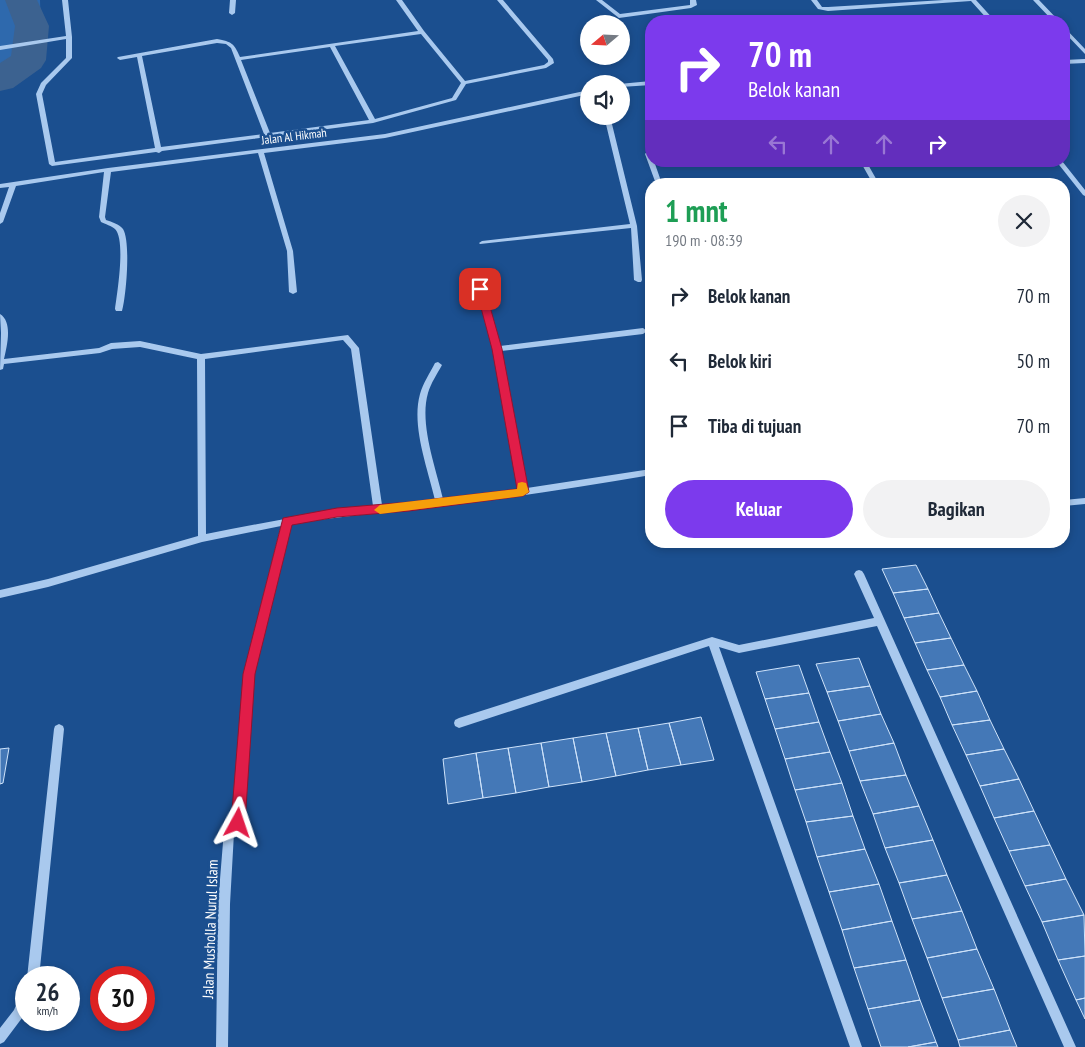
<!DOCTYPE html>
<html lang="id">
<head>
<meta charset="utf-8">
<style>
  :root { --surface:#fff; --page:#f2f2f3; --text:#1f2937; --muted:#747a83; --accent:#7c3aed }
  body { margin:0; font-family:"PT Sans Narrow",sans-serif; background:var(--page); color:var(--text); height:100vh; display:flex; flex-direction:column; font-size:19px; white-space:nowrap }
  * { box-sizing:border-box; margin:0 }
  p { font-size:16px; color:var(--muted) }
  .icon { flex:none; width:28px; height:28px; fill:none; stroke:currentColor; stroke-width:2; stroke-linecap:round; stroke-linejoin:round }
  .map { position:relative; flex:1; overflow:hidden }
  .panel { position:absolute; left:645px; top:178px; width:425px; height:370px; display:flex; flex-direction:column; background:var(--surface); border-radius:20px; box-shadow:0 2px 8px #0003 }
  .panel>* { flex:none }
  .hud { position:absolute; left:645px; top:15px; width:425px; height:152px; border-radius:20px; box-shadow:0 2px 8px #0003; background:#7c3aed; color:#fff; overflow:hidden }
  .needle { width:32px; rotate:251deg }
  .fabs { position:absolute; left:580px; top:15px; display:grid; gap:10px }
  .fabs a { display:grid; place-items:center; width:50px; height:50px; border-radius:50%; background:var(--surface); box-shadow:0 2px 8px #0003; font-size:25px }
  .speed { position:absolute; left:15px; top:966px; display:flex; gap:10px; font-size:25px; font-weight:700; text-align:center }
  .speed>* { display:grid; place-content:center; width:65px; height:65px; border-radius:50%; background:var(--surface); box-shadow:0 2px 8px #0003; line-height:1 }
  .speed small { font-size:12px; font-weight:400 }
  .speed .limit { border:8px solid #d22; background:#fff; color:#111 }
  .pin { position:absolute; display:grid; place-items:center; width:42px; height:42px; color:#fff; margin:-21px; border-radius:10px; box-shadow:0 2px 8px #0006 }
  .me { position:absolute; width:55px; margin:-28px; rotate:5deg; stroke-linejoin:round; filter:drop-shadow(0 0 4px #0008) }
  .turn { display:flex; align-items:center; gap:18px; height:105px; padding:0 20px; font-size:22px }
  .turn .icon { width:65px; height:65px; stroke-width:2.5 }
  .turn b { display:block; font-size:35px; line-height:42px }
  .lanes { display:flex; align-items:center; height:48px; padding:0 20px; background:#0003; justify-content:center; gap:25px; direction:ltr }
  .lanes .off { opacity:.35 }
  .round { display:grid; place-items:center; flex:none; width:52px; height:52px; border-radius:26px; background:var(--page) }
  .head { display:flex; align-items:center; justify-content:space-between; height:85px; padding:0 20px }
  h1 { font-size:30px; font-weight:700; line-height:38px; color:#1e9e55 }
  .primary-button { display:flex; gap:10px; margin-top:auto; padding:10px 20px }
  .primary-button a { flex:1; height:58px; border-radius:30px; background:var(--accent); color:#fff; font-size:20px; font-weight:700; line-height:58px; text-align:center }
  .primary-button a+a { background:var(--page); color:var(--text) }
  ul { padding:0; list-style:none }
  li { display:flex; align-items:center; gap:15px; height:65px; padding:0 20px }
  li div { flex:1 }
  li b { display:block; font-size:19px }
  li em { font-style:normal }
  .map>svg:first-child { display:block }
  .green { fill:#2e69ad }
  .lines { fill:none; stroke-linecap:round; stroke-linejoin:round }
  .river { fill:#3c6290; fill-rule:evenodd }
  .building { fill:#4478b7; stroke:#cfe3fa }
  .minor { fill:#a9c9ee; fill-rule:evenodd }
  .route { fill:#e11d48; stroke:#92132f }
  .slow { fill:#f59e0b }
  .labels { text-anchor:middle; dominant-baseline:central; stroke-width:5; stroke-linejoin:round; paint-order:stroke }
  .far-street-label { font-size:12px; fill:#fff; stroke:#1b4f8f }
  .street-label { font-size:15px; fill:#fff; stroke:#1b4f8f }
</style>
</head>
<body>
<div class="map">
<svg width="1085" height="1047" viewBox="0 0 1085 1047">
  <rect width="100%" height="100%" fill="#1b4f8f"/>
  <path class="green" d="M0,0H40L42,56L8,83L0,85Z"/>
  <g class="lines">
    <path class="river" d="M5,0H37L49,26L46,60L41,68L13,88L0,91V63L11,56L15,26Z"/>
  </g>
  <path class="building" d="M916,565L928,589L893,593L882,569Z
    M928,589L939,613L904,618L893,593Z
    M939,613L951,638L915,643L904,618Z
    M951,638L964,665L927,670L915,643Z
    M859,658L870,686L827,692L816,664Z
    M799,665L809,693L765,699L756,672Z
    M964,665L977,691L940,697L927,670Z
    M870,686L881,714L838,721L827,692Z
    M977,691L990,720L952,725L940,697Z
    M809,693L819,722L775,729L765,699Z
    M881,714L894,743L849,751L838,721Z
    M701,717L714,760L681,765L669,723Z
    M990,720L1004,749L966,755L952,725Z
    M819,722L830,752L785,759L775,729Z
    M669,723L681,765L648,770L638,728Z
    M638,728L648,770L616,776L606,733Z
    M606,733L616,776L582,782L573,738Z
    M573,738L582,782L549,787L541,743Z
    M541,743L549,787L516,793L508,748Z
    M894,743L906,775L860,781L849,751Z
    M9,748L3,783L0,784V749Z
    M508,748L516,793L483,798L476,753Z
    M1004,749L1019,779L980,786L966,755Z
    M830,752L842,783L795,790L785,759Z
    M476,753L483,798L448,804L443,759Z
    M906,775L919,806L873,814L860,781Z
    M1019,779L1034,811L994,818L980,786Z
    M842,783L853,816L806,822L795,790Z
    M919,806L933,840L885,848L873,814Z
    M1034,811L1050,845L1009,851L994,818Z
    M853,816L865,849L817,857L806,822Z
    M933,840L947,875L899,883L885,848Z
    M1050,845L1066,879L1025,886L1009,851Z
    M865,849L879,884L829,892L817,857Z
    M947,875L962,911L912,919L899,883Z
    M1066,879L1084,915L1042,922L1025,886Z
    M879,884L892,921L842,930L829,892Z
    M962,911L977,949L927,958L912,919Z
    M1084,915L1085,956L1058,960L1042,922Z
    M892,921L906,960L854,968L842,930Z
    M977,949L994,989L942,998L927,958Z
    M1085,956V998L1076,1000L1058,960Z
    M906,960L920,1000L868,1009L854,968Z
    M994,989L1010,1030L958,1040L942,998Z
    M1085,998V1019L1076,1000Z
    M920,1000L936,1042L908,1047H881L868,1009Z
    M1010,1030L1017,1047H960L958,1040Z
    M936,1042L938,1047H908Z"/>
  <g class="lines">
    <path class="minor" d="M62,0H68L72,37V58L46,85L42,94L55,162L155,148L137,57L120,60L117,58L118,57L217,39C232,42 234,43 240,57L418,31L396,0H402L424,31L465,81L544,65L548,62V60L497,0H503L553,59L554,63L546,68L466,84L456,100L373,123L162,151L159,153L156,152L52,166L49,164L36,94L41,83L66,58V39L0,50V46L66,36ZM421,34L461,83L452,98L375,119L335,46ZM217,43L226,44L231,48L264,134L161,147L142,56ZM330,47L369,120L270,133L241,60Z
      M230,0H236L235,13L232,15L229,13Z
      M596,0H602L620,14L690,5V0H696L697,5L691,8L619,18Z
      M811,0H817L822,7H828L944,0H976L995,21H989L971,1L828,11L818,9Z
      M1033,0H1039L1059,21H1053Z
      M1064,27L1085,49V54L1064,32Z
      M1085,59V63L1064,64V60Z
      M651,81V85L621,87V84H619Z
      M589,90V94L385,138L264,153L293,251L297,292L293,294L289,292L287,251L258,153L111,172L105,217L106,220C112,222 119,224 123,229C131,242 126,297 122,311H116L115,309C117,294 126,240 115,229C112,226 105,224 101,222L99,217L104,172L16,186L3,222L0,224V213L9,187L0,188V184L108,168L385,134Z
      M604,116H610L637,226L642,280L641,282H638L634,280L631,228L480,244L479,243L482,241L630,224Z
      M651,148V161H654L662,184H656L645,154L649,149Z
      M860,161H866L879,184H873Z
      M1056,161H1062L1085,190V196L1083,195Z
      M477,287H483L484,289L500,346L643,328L647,331L643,334L501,351L527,488L651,469V475C581,487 511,498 441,506C390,512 341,516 291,524L254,674L243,823L242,827L234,833L230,904L228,1047H216L218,904L224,830L225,826L233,820L244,674L281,526L202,542L48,587L0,598V590L48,579L198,536L197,359L140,347L112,349L100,353L4,364L3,369L0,370L1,333L0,314C13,322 7,346 4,359L99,348L111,343L140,341L201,354L348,335L359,348L382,505L435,500C428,469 411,426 420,394C423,383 430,373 435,363L438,362L442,365C437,374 431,383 428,393C419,424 436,468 443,499L518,489L493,349L476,289ZM343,340L351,349L373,506C317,512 262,523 206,534L205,359Z
      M1085,498V504L1064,506V500Z
      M859,570L862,571L864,574L1076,1047H1064L877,626L739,653L719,647L862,1047H850L709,646L459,728L455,726L454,723L455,720L459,718L712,637L739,645L874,618L854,574L856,571Z
      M59,724L63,726L64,729L39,978H27L54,729L55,726Z
      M26,989V1009L22,1018L4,1042L0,1044V1028L14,1010L22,991Z"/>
  </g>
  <path class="route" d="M480,286L485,289L502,349L529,492L523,496L409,511L337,517L292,525L255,674L245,823L243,828L238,830L233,828L231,823L243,674L283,518L337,508L409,502L517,489L492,349L476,289Z"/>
  <path class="slow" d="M522,482L526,483L529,492L523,496L380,514L374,510L380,505L517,489L518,483Z"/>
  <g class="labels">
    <g class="far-street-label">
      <text transform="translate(294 136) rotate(-7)">Jalan Al Hikmah</text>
    </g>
    <g class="street-label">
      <text transform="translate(210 929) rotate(-88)">Jalan Musholla Nurul Islam</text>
    </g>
  </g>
</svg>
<div class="fabs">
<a><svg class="needle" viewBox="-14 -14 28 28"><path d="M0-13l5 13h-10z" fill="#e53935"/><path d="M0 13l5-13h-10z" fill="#747a83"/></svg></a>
<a><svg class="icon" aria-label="sound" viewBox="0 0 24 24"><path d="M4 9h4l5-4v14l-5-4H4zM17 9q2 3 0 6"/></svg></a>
</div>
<div class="speed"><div>26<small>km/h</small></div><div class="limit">30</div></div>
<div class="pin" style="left:480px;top:289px;background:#d93025"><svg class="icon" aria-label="arrive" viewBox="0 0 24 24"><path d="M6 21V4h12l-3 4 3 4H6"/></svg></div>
<svg class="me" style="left:238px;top:823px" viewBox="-20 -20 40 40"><path d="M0-17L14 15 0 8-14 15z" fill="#e11d48" stroke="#fff" stroke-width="4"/></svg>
<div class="hud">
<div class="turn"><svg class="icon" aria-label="right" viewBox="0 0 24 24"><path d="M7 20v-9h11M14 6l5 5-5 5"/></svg><div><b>70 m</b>Belok kanan</div></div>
<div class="lanes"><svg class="icon off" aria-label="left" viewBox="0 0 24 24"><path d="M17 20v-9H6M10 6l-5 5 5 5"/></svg><svg class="icon off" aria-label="ahead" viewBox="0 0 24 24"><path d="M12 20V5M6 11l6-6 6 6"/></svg><svg class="icon off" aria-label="ahead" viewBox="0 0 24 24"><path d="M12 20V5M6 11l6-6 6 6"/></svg><svg class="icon" aria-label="right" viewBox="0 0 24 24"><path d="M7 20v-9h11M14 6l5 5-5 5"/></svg></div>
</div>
<section class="panel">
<div class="head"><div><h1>1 mnt</h1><p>190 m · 08:39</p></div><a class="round"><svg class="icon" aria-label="close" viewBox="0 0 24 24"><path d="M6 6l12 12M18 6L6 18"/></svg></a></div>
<ul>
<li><svg class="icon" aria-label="right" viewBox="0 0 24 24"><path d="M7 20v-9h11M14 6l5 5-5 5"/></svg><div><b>Belok kanan</b></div><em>70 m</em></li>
<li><svg class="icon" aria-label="left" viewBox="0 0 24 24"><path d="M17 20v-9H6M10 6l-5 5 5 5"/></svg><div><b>Belok kiri</b></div><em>50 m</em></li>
<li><svg class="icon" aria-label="arrive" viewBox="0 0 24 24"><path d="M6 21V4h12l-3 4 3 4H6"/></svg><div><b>Tiba di tujuan</b></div><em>70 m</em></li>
</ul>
<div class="primary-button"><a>Keluar</a><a>Bagikan</a></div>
</section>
</div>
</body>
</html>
